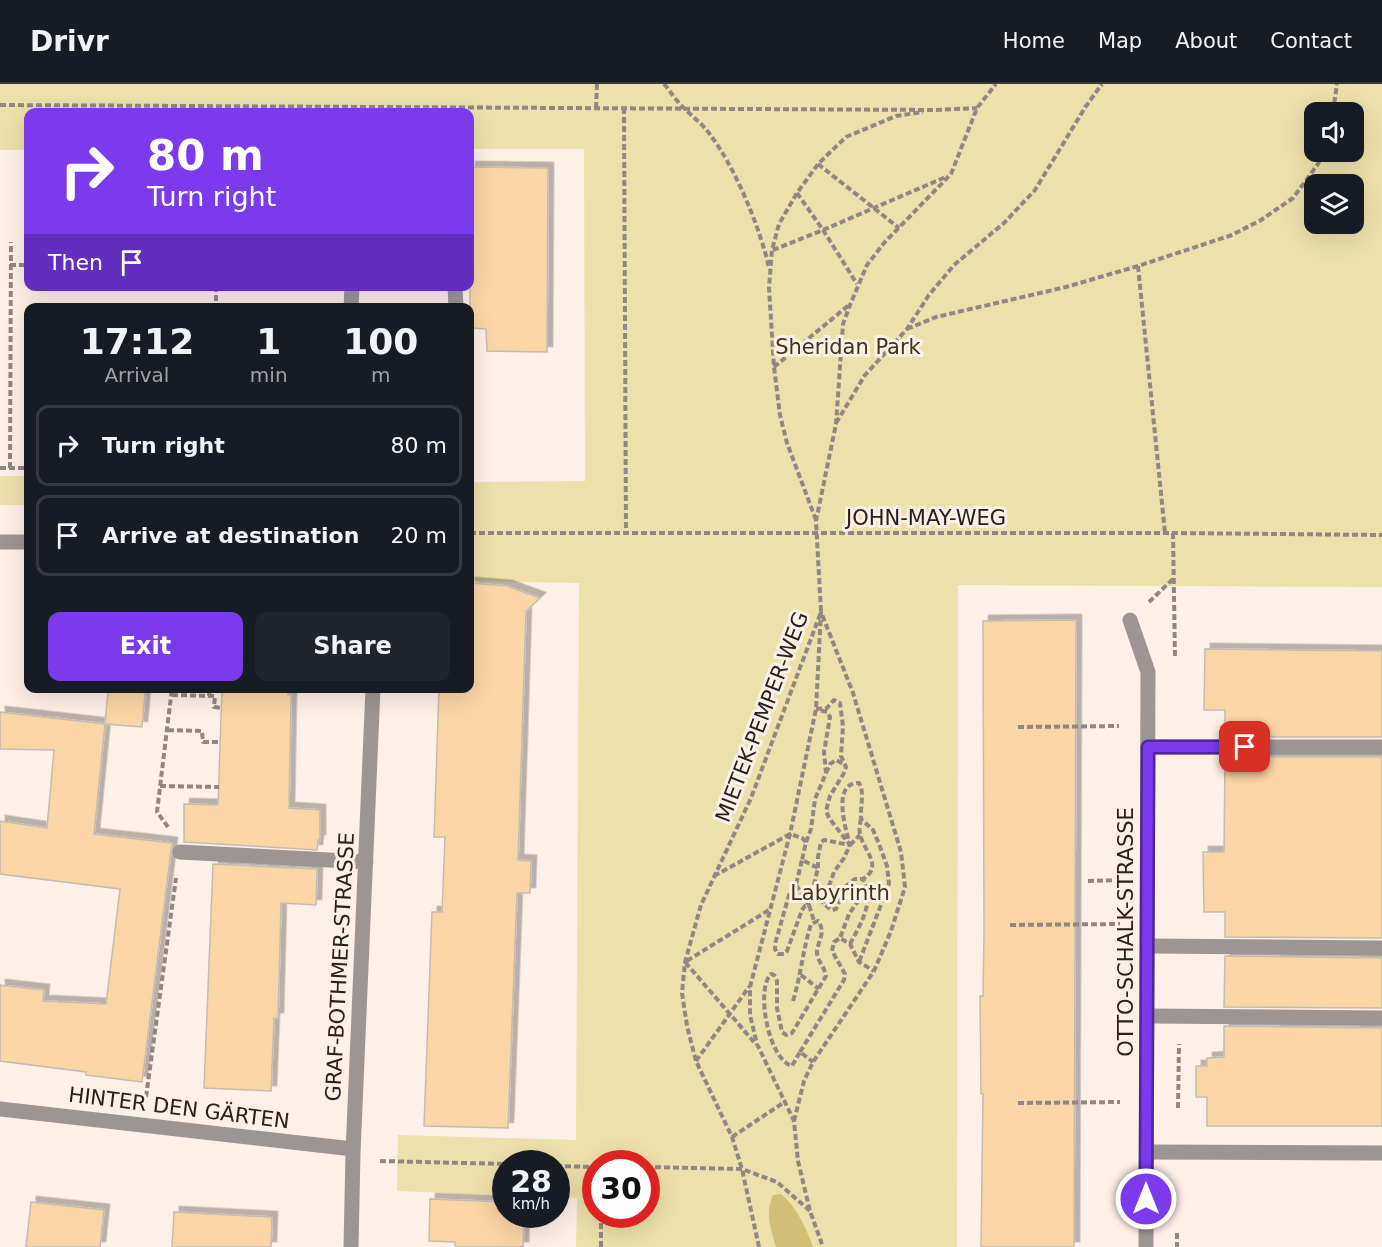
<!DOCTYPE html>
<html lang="en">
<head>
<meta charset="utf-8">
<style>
  :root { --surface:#171b24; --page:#20242c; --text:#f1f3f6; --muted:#9ea1a6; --line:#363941; --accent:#7c3aed }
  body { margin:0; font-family:"DejaVu Sans",sans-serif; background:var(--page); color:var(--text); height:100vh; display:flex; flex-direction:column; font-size:22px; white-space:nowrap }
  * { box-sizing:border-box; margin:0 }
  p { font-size:20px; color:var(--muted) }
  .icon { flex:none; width:33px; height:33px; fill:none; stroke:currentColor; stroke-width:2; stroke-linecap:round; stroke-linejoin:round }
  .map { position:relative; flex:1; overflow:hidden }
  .details { position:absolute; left:24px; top:219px; width:450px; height:390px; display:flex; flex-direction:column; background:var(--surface); border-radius:12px; box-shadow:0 6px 24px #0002 }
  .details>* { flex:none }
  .top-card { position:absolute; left:24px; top:24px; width:450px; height:183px; border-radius:12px; box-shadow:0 6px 24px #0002; background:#7c3aed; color:#fff; overflow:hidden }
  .fabs { position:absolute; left:1304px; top:18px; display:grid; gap:12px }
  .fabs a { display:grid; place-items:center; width:60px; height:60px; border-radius:12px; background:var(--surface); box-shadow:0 6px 24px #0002; font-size:30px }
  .speed { position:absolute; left:492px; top:1066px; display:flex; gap:12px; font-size:30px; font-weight:700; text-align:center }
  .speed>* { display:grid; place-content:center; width:78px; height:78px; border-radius:50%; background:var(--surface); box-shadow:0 6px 24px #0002; line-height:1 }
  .speed small { font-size:15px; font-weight:400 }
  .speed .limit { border:9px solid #d22; background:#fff; color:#111 }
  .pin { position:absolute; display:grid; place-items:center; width:51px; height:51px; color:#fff; margin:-26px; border-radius:12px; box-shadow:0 3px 9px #0006 }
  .me { position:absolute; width:66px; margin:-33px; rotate:0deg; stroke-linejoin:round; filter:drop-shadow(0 0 4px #0008) }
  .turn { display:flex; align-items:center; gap:21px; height:126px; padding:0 24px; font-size:27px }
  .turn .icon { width:78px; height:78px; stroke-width:2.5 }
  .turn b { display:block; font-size:42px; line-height:51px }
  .then { display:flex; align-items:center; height:57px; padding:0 24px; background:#0003; gap:12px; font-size:22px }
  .eta { display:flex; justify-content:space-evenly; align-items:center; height:102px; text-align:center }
  .eta b { font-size:36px; font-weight:700; line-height:42px }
  .action { display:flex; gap:12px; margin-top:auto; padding:12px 24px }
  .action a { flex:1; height:69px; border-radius:12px; background:var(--accent); color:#fff; font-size:24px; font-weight:700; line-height:69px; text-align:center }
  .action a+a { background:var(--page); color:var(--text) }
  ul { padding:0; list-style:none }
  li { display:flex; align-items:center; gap:18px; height:81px; margin:0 12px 9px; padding:0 12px; border:3px solid var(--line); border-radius:12px }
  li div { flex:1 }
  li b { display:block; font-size:22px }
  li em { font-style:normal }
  header { display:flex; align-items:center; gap:36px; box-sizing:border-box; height:84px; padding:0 30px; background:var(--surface); border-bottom:2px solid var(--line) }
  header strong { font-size:28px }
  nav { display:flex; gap:33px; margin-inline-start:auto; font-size:21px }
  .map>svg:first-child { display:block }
  .green { fill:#ede0aa; fill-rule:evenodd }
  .forest { fill:#d1bf78 }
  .building { fill:#fad5a5; stroke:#c5bcb0; stroke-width:1.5; filter:url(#shadow) }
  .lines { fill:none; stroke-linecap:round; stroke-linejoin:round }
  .path { stroke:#918782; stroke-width:4; stroke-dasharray:6 3; stroke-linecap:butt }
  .lane { stroke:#9c9594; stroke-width:15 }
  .street { stroke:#9c9594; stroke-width:15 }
  .route-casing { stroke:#51269a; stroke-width:15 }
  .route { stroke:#7c3aed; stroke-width:10 }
  .labels { text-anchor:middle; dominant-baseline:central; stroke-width:6; stroke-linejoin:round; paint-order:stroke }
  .park-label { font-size:21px; fill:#3d3515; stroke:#feefe7 }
  .street-label { font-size:21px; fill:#26211e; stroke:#feefe7 }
</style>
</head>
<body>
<header>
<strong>Drivr</strong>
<nav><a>Home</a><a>Map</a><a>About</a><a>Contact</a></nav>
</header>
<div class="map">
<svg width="1382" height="1163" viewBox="0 0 1382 1163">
  <defs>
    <filter id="shadow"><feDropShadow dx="5.5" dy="-5.5" stdDeviation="0" flood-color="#0004"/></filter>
  </defs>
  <rect width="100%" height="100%" fill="#feefe7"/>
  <path class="green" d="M0,0H1382V503L958,501L957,1163H576L577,1114L557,1113L556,1080H506L505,1111L397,1107L398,1051L576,1056L579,499L470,497V398L585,397L584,65H470V28H28V66H0ZM1314,28H1353V68H1314ZM1314,100H1353V140H1314ZM596,1080H646V1131H596Z
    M0,392H28V421H0Z"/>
  <path class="forest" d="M781,1110C797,1123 806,1144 813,1163H776C771,1145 765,1129 773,1111Z"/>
  <path class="building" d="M470,83L548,84L547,268L487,267L486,245L470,244Z
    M470,499L507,502L540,514L526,527L518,776L531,777L530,809H517L508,1044L424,1042L432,828H442L445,753H434L439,604H470Z
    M1076,536L1074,1163H981L983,1010H981L980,912H983L984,847L983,537Z
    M1205,565L1382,567V653H1225V626H1204Z
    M222,604H288V611H291L289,724L320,726V756H318L317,766L184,758V720L218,721Z
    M108,606L145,609L142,643L105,640Z
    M0,628L105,640L94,750L172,759L142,998L86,991V988L0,977V901L44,906L43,917L106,920L120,805L0,790V737L47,744L54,666L0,665Z
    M1225,673H1382V854L1225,853V828H1204L1203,768H1224Z
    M213,780L317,785L316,821L281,819L278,934H274L271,1007L204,1004Z
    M1225,872L1382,874V924L1224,923Z
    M1224,942L1382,944V1042H1207V1013H1196V982H1207V974L1224,973Z
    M430,1115L506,1118V1131H524L523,1163H455V1158L429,1157Z
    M31,1118L104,1126L100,1163H26Z
    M174,1128L272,1133L271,1163H172Z"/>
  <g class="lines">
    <path class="path" d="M664,0C671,8 677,18 685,25C694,34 704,41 711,52C735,83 761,146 769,184
      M0,21L936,26L977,24
      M596,24L597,0
      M624,24L626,449
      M1333,28L1337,0
      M818,80L899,144
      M797,109L823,146L857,200
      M773,166L823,146L948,92
      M10,181H28
      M1138,182L1165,449
      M216,202V224
      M907,245L936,233L1066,203L1138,182L1232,151L1261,136L1293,114L1318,80L1323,68
      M774,283L849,221
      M836,339L865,291L907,245L929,211L954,181L1004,139L1035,106L1086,22L1102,0
      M0,384H28
      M10,384L11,158
      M816,436L787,359L780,331L774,283L769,204L772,166L779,140L797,109L818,80L846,53L896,32L923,28
      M470,449H1173L1382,451
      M1173,449L1175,574
      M1149,518L1174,494
      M172,611L215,612L214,623L221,624
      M209,612L210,604
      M816,625L827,624L834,616L840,619L843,642L841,672L846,683L844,689L830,712L826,727L829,734L850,761L844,774L834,788L823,819L831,826L836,825L846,802L855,795H863L867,804L849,830L840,854
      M1018,643L1119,642
      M168,646L202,647L203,658H219
      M826,689L830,680L836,676L844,680
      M160,702L219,703
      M861,735C860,739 859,746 860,750C863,766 884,782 863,795
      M168,743L157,728L172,604
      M806,758L811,745L815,715L826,689L824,668L830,633L827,628L819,626
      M850,761L860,751
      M818,784V773L821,758L824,756L850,761C846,746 831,698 859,699C865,708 860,723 861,735L873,746L879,760L887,782L889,800L859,878
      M714,792L790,750L802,754L806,758L802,776L818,784L809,821L814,837
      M1088,797L1120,796
      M796,801L809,821L805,822L802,826L787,867L784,870H778L775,865V860L789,811L796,801L802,776
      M1010,841L1120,840
      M850,860C859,843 871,824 867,804
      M801,891L819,905
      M793,917C801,891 803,865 811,840L818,837C827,849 817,857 817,869C818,878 825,884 826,892L792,949L786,951L782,948L777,924V897L774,891L771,890C755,906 769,976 792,982L800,968L813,978
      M754,958L685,878L769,826
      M800,968L844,896L845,890L832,867L834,858L840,854L850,860L859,878L874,887
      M696,977L749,903
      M146,1013L176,794
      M1018,1019L1120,1018
      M1178,1024L1179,960
      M794,1037L804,997L813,978L874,887L891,847L905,803L901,768L853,609L821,528L816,625L790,750L750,903V931L757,960L794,1037L798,1077L810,1127L823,1163
      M732,1053L786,1017
      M380,1077L506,1080
      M556,1082L596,1083
      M646,1083L742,1085L777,1098L810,1127
      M1177,1149V1163
      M601,1163V1131
      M759,1163L742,1085L732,1053L696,977L687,942L682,909L685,878L701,821L751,714L821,528L816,437L836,340L843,240L850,221L867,181L884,159L951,90L977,24L996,0"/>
    <path class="lane" d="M1148,663H1382
      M180,768L366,778
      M1148,862L1382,864
      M1148,932L1382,934
      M1147,1068L1382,1069"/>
    <path class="street" d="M455,202L456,224
      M351,224L352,202
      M0,458H28
      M1130,536L1148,588L1146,1163
      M0,1025L353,1065
      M351,1163L353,1069L373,604"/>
  </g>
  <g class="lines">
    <g class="route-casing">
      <path id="route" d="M1146,1115L1148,663H1245"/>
    </g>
    <use href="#route" class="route"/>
  </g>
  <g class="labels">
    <g class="park-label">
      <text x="848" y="263">Sheridan Park</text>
      <text x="840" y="809">Labyrinth</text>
    </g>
    <g class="street-label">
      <text x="926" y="434">JOHN-MAY-WEG</text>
      <text transform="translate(762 633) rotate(-69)">MIETEK-PEMPER-WEG</text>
      <text transform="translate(1126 848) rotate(-90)">OTTO-SCHALK-STRASSE</text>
      <text transform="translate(340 883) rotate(-87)">GRAF-BOTHMER-STRASSE</text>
      <text transform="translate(179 1024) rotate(7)">HINTER DEN GÄRTEN</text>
    </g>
  </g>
</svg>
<div class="fabs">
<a><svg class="icon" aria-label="sound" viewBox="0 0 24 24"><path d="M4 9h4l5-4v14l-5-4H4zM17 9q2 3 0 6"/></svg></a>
<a><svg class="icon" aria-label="layers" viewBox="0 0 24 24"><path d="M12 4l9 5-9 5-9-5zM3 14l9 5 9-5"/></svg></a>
</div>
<div class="speed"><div>28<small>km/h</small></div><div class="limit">30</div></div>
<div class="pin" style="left:1245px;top:663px;background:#d93025"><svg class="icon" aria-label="arrive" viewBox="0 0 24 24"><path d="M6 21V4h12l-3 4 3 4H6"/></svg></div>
<svg class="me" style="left:1146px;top:1115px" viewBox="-20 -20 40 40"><circle r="17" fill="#7c3aed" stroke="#fff" stroke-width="3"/><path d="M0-11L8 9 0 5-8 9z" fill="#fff"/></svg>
<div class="top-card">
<div class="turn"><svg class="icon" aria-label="right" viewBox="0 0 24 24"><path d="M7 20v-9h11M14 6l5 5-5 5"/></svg><div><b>80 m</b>Turn right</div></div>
<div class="then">Then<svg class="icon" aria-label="arrive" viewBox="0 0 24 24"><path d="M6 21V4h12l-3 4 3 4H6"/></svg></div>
</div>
<section class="details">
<div class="eta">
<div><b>17:12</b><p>Arrival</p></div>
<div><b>1</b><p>min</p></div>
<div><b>100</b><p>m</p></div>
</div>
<ul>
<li><svg class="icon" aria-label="right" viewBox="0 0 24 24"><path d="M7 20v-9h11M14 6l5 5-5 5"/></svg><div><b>Turn right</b></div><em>80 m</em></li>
<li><svg class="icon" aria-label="arrive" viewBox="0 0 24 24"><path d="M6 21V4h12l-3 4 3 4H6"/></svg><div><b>Arrive at destination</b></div><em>20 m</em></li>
</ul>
<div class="action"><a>Exit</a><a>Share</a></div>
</section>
</div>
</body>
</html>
